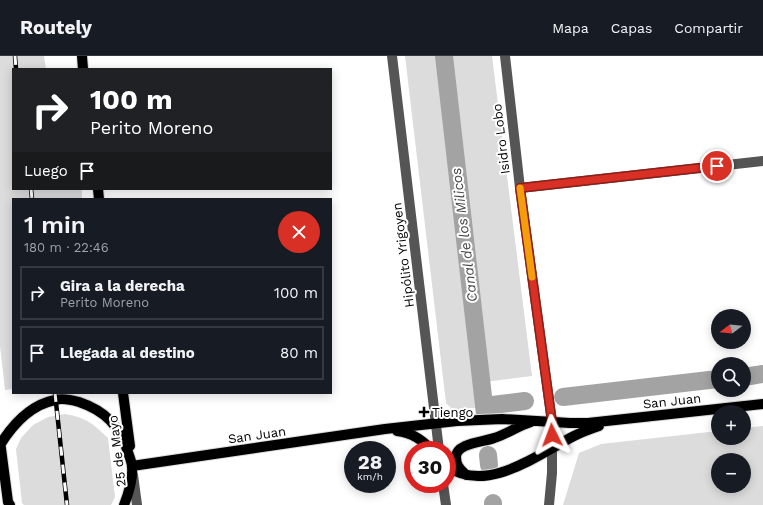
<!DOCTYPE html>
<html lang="es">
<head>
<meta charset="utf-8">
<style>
  :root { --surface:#171b24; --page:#242831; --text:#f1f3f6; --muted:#9ea1a6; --line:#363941 }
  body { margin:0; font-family:"Work Sans",sans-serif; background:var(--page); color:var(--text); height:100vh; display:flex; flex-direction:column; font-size:15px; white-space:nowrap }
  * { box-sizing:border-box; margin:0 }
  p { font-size:13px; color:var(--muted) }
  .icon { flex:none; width:22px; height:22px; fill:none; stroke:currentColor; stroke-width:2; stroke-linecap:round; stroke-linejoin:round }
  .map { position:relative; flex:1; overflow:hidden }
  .side { position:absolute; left:12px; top:142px; width:320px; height:196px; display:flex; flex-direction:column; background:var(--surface); border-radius:0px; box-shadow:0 2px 10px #0003 }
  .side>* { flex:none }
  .hud { position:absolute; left:12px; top:12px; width:320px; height:122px; border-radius:0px; box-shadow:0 2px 10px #0003; background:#202124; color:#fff; overflow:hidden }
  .needle { width:26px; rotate:254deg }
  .controls { position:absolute; left:711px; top:253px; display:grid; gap:8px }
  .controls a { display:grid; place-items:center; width:40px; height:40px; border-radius:50%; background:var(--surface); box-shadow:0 2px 10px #0003; font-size:20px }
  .speed { position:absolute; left:344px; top:385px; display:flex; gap:8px; font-size:20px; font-weight:700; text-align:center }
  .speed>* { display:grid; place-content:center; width:52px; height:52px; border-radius:50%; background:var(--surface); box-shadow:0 2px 10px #0003; line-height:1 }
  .speed small { font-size:10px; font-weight:400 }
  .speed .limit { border:6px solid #d22; background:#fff; color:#111 }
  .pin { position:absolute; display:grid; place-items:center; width:34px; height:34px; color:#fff; margin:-17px; border:2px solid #fff; border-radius:50%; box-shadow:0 1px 4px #0007 }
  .me { position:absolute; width:44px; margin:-22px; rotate:357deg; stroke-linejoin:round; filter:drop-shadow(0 0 3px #0008) }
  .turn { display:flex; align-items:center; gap:14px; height:84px; padding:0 12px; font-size:18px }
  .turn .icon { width:52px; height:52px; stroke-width:2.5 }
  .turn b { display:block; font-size:28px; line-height:34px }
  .then { display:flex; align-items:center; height:38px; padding:0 12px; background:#0003; gap:8px; font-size:15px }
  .round { display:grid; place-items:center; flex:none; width:42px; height:42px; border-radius:21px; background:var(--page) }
  .summary { display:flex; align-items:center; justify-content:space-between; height:68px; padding:0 12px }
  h1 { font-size:24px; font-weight:600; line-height:30px }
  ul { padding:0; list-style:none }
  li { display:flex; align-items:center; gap:12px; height:54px; margin:0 8px 6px; padding:0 4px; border:2px solid var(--line); border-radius:0px }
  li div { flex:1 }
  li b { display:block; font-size:15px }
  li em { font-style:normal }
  header { display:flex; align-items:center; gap:24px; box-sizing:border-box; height:56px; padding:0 20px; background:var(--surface); border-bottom:1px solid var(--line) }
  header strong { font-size:19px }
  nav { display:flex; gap:22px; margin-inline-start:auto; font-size:14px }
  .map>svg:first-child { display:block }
  .green { fill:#dcdcdc; fill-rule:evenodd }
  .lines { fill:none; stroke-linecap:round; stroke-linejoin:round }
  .canal { stroke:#a3a3a3; stroke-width:18 }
  .major-casing { stroke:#dbdbdb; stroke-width:12 }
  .minor { stroke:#555; stroke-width:10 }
  .major { stroke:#000; stroke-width:10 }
  .rail-casing { stroke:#000; stroke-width:4.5 }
  .rail { stroke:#fff; stroke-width:3; stroke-dasharray:9; stroke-linecap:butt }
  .route-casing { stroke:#8d1f18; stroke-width:10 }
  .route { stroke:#d93025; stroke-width:7 }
  .slow { stroke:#f59e0b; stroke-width:7 }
  .poi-dot { fill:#000; stroke:#fff; stroke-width:1.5 }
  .labels { text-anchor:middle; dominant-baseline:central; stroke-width:4; stroke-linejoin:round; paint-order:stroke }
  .street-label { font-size:13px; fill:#000; stroke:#fff }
  .poi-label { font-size:13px; fill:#000; stroke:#fff; text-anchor:start }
  .water-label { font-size:14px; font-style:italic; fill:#444; stroke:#fff }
</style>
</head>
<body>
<header>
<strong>Routely</strong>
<nav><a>Mapa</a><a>Capas</a><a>Compartir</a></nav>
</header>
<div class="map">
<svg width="763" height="449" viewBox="0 0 763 449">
  <rect width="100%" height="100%" fill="#fff"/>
  <path class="green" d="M0,0H44L46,13H13V133H82V143H13V333L5,334L0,290Z
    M405,0H492L532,320L478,327L481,351L454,355L446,347Z
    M65,358C87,362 92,367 108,382L115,441L111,449H24L22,447L16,393L21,382L33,369L48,361Z
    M763,370V449H563L579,397L601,388L718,375V382H744V372ZM718,404H744V430H718Z"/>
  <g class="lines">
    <path class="canal" d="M444,0L485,358
      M744,321L763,318
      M563,341L718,323
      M484,350L525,345
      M488,399L489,409
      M493,447V449"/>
    <g class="major-casing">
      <path id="major" d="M82,0L83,13
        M98,133L99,143
        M123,337L130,390
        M397,375C412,377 421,383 432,394
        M0,385L8,446L10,449
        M0,389C13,368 30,349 55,344C62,342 72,344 79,346C106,355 119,370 128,396C129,400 132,406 132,411C133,422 128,439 124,449
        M132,410L385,373L457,365L502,363L570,367H588L763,348
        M447,410C486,439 539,398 574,380C582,376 590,373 599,370
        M466,419C460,413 456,410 456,401C456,387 484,386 494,382C507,378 518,370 531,366"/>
    </g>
    <path class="minor" d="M392,0L439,394
      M505,0L520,132L552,366V417L549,449
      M520,132L763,105
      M133,419L137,449
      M443,428L446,449"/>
    <use href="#major" class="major"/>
    <g class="rail-casing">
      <path id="rail" d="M15,0L16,13
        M31,133L32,143
        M55,337L67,449"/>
    </g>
    <use href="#rail" class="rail"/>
  </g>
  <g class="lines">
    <g class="route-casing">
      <path id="route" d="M552,379V366L520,132L717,110"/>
    </g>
    <use href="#route" class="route"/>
    <path class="slow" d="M520,132L532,221"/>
  </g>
  <path class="poi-dot" d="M422 350h4v4h4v4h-4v4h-4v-4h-4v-4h4z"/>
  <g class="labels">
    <g class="street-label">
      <text transform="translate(501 83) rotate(-97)">Isidro Lobo</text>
      <text transform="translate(403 199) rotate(-97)">Hipólito Yrigoyen</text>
      <text transform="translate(672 345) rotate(-6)">San Juan</text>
      <text transform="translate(257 379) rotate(-8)">San Juan</text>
      <text transform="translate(117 395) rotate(-97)">25 de Mayo</text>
    </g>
    <g class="poi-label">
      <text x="432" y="356">Tiengo</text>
    </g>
    <g class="water-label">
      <text transform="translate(464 179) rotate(-97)">Canal de los Milicos</text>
    </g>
  </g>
</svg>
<div class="controls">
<a><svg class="needle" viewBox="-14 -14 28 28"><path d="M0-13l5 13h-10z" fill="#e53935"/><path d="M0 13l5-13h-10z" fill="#9ea1a6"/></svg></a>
<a><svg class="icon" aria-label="search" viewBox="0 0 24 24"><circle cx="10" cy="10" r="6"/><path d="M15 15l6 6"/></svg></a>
<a>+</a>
<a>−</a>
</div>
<div class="speed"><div>28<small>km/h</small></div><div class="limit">30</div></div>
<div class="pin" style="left:717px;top:110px;background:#d93025"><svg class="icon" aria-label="arrive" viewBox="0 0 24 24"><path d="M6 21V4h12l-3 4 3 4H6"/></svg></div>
<svg class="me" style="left:552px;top:379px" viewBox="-20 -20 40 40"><path d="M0-17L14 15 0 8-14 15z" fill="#d93025" stroke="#fff" stroke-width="4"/></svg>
<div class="hud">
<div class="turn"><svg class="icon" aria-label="right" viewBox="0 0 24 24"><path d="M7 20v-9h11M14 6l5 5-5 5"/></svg><div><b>100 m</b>Perito Moreno</div></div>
<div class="then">Luego<svg class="icon" aria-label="arrive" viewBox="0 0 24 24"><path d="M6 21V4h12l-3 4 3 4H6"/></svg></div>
</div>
<section class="side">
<div class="summary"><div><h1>1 min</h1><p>180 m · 22:46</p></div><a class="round" style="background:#d93025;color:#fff"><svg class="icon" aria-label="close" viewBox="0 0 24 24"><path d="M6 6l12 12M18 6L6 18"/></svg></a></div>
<ul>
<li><svg class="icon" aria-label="right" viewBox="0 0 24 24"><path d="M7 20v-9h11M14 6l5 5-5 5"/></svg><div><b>Gira a la derecha</b><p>Perito Moreno</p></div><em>100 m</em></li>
<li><svg class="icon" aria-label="arrive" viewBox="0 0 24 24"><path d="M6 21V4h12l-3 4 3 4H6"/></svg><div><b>Llegada al destino</b></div><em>80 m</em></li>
</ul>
</section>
</div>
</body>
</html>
